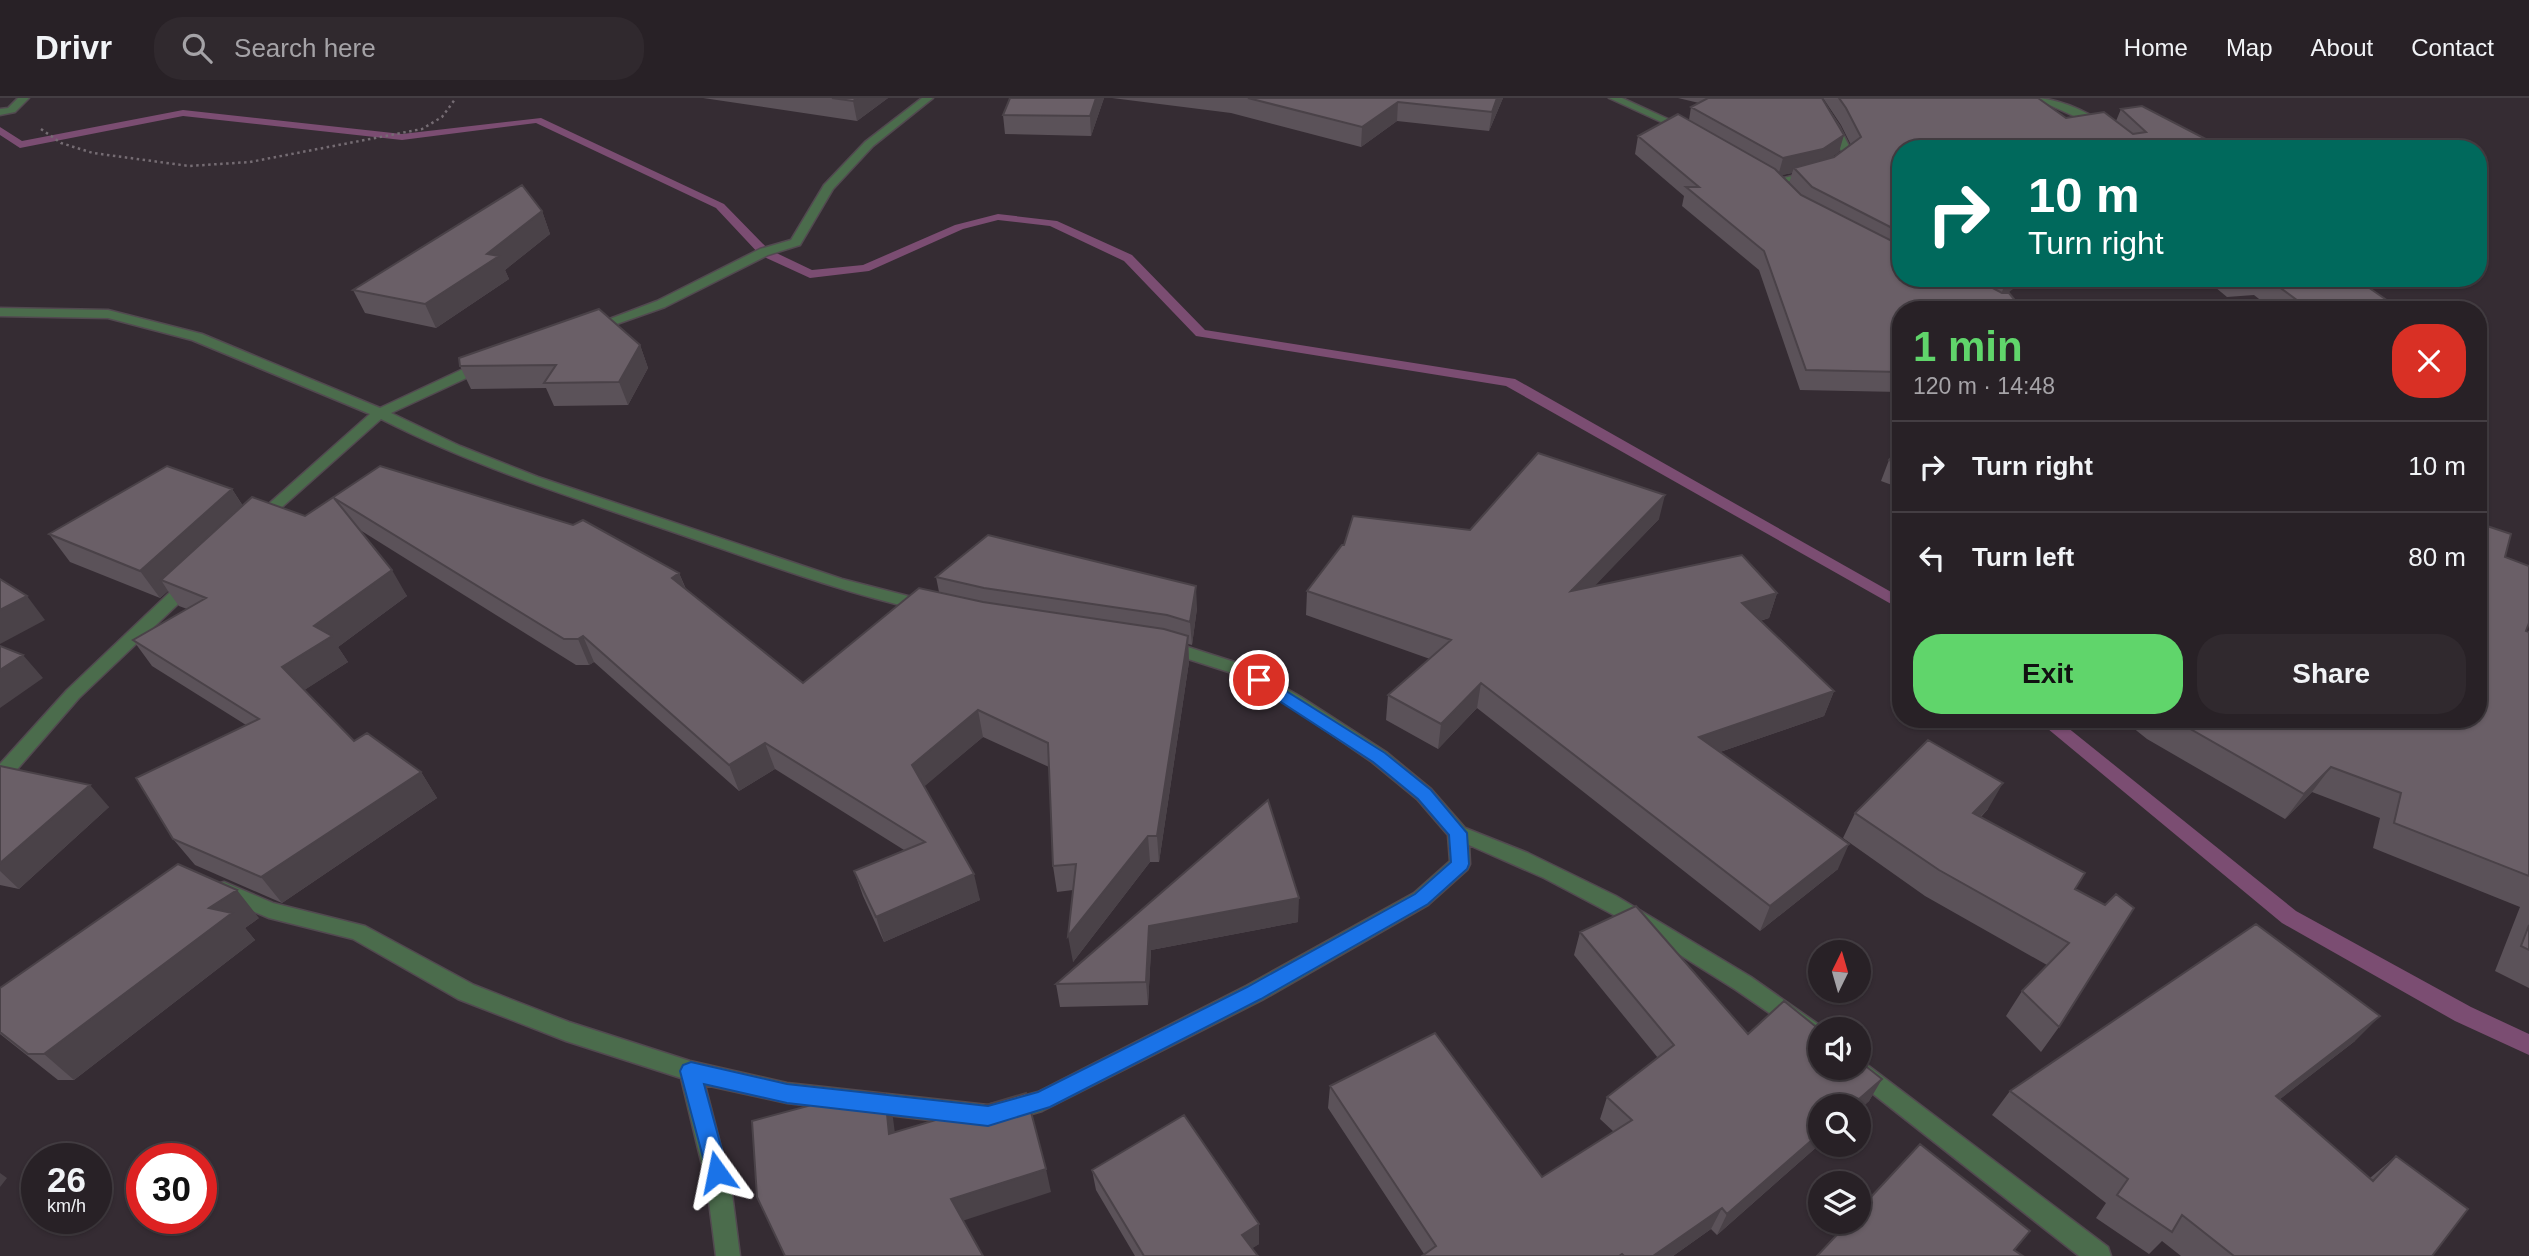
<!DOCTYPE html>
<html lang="en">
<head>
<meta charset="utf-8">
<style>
  :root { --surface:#282126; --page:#30292e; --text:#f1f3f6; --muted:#a5a3a7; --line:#443e43; --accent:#60d56b }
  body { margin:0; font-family:Arial,sans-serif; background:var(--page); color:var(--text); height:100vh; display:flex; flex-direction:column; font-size:26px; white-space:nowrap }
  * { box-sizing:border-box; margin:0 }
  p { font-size:23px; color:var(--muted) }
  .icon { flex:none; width:38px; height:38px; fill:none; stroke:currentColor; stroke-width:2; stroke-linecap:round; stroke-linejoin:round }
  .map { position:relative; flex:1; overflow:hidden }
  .side { position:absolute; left:1892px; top:203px; width:595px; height:427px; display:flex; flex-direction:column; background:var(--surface); border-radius:28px; box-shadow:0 2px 5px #0004,0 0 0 2px var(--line) }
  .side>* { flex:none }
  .hud { position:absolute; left:1892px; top:42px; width:595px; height:147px; border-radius:28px; box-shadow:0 2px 5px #0004,0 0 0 2px var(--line); background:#00695c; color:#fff; overflow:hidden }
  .needle { width:46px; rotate:5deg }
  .fabs { position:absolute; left:1808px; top:842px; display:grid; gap:14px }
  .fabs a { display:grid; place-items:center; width:63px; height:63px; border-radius:50%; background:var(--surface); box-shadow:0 2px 5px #0004,0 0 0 2px var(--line); font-size:35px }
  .speed { position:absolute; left:21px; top:1045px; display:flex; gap:14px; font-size:35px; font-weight:700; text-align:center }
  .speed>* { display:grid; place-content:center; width:91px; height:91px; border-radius:50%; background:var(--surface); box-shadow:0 2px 5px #0004,0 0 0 2px var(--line); line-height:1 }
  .speed small { font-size:18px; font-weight:400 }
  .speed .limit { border:10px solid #d22; background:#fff; color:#111 }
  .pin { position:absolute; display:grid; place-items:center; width:60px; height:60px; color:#fff; margin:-30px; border:4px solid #fff; border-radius:50%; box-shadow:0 2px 7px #0007 }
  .me { position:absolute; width:77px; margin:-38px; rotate:348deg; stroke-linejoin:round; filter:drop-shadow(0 0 5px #0008) }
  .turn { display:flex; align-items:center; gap:24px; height:147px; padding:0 21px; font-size:32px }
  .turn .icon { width:91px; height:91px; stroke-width:2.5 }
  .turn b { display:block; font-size:49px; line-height:60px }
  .round { display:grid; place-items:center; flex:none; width:74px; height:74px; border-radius:28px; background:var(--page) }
  .overview { display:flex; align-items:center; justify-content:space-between; height:119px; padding:0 21px }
  h1 { font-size:42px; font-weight:600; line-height:52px; color:var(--accent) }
  .cta { display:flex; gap:14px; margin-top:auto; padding:14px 21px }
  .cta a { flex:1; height:80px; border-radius:28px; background:var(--accent); color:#111; font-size:28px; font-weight:600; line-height:80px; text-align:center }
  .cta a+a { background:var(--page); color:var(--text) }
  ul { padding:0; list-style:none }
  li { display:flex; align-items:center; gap:21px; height:91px; padding:0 21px; border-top:2px solid var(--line) }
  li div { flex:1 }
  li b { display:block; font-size:26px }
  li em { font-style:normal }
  header { display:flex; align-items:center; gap:42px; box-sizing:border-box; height:98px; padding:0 35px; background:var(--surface); border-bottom:2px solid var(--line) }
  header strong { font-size:33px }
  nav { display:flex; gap:38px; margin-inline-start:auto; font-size:24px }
  .search { width:490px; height:63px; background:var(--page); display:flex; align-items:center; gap:18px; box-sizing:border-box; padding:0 24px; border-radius:28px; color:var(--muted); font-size:26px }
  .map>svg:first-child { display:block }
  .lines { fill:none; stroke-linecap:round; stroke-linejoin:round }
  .stream { fill:#7b4d72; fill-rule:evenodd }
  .minor-casing { stroke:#524950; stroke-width:3 }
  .path { stroke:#756c73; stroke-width:2.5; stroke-dasharray:2.5 3.5; stroke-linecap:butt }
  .minor { fill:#4b6c4c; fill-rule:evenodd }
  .wall { fill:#5b5259; fill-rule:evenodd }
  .shaded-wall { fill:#4a4248 }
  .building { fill:#6a5f67; stroke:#4a4248; stroke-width:2 }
  .route { fill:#1a73e8; stroke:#114b97; stroke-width:2 }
</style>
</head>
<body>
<header>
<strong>Drivr</strong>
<div class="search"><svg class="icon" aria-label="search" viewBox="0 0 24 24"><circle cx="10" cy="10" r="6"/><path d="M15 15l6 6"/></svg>Search here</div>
<nav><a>Home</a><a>Map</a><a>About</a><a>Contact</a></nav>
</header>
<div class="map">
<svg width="2529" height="1158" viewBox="0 0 2529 1158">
  <rect width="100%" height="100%" fill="#352c33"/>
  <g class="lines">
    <path class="stream" d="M183,12L402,36L541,20L724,106L768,151L812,172L863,167L955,127L998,116L1057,123L1132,157L1205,232L1515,281L1900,499V511L1506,288L1196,238L1124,163L1050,128L998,122L963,131L869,173L810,180L760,157L716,110L536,25L402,42L183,18L20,50L0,37V29L22,43Z
      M2036,621H2057L2296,813L2471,909L2529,936V957L2455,923L2282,825Z"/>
    <g class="minor-casing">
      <path id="minor" d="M18,0H29L15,14L0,17V11L8,10Z
        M922,0H933L873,48L833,91L800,147L768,157L665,209L594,234H584L583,231L657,203L760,151L791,142L824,87L865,44Z
        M1609,0H1622L1692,32L1683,34Z
        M1810,0H1820L1839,28L1853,56L1827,75L1772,87V83L1819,71L1842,55L1829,28Z
        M2034,0C2067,0 2115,27 2136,51H2125L2105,32Z
        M0,210L108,212L202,236L380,310L478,264H488V270L391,315L460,348L538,379L842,481L931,504L933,508L925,513C844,495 766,466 688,439C584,403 479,371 381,321L264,425H254L251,422L254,419L370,316L192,242L108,220L0,218Z
        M191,479L197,480L199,484L197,488L79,600L7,683L0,685V666L67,592L185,480Z
        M1166,542L1247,568L1301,599L1386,654L1431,691L1465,730L1528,755L1616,798L1751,879L1825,931H1820V950L1736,892L1631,826L1544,780L1469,747L1470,766L1467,772L1428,807L1262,902L1042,1013L988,1029L787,1005L705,987L731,1088L740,1158H716L707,1088L681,980L566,943L458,901L353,841L269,820L217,798L214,792L217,786L224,784L273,805L365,828L474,887L569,924L690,963L787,985L988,1007L1038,994L1246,888L1414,795L1450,763L1448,737L1417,701L1372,664L1289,607L1235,576L1160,552L1157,548Z
        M1858,960L2108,1149L2111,1158H2079L1849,977L1846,970H1858Z"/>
    </g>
    <path class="path" d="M41,31L61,45L93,55L189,68L250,64L422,31L442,19L456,0"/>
    <use href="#minor" class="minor"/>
  </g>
  <path class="wall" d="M703,0H888L857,23Z
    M1104,0L1091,38L1005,36L1003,17Z
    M1112,0H1503L1489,33L1397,23L1361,49L1231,15Z
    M1678,0H1822L1839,54L1830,60L1834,59L1851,47L1841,27L1823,0H2038L2066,20L2116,23L2121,11L2225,51H1900V180H2027L2007,195L1900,212V294L1800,292L1759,172L1682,108L1684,98L1635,56L1638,38L1689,22L1691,9L1699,5ZM1792,75L1789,86L1781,77Z
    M542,113L550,136L505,172L509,181L436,230L365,215L353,192Z
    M2204,180H2355L2388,203L2382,212H2273L2254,197L2227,199Z
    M640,247L648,270L628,307L554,308L546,290L471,291L460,268Z
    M1900,350V390L1881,383L1889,362Z
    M380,368L679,475L686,491L803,585L939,494L936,479L1197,510L1192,547L1188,546L1189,564L1159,764H1150L1073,864V792L1057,794L1053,768L1049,669L983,639L924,688L980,802L884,844L863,798L854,773L904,752L775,671L739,693L594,564L589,567H576L360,432L407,498L338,549L348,564L304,592L354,643L421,674L437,700L282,805L195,767L173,741L246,627L152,568L133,542L187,511L179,508L168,493L160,500L70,464L49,436L232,391L243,408L305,418Z
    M1659,421L1594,488L1777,495L1769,520L1760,523L1834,593L1824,618L1720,654L1838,771L1760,833L1477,610L1438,651L1386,622L1388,597L1430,561L1306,517L1307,493L1344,447L1470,432Z
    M2505,459L2526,533L2529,534V890L2495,873L2520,809L2373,750L2380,720L2312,694L2285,721L2147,641L2122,621H2478Z
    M0,668L109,709L19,791L0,787Z
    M1268,702L1298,824L1151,852L1148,907L1060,909L1056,886Z
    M1988,711L1981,719L2075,791L2059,929L2041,954L2006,918L2022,893L2047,867L1925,798L1843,740L1855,715Z
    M259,820L245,830L255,842L74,982H58L0,936V890Z
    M1580,834L1748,936L1882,981L1869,1003L1858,1013V1008H1820V1046L1717,1137L1711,1131L1673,1158H1422L1424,1156L1328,1010L1330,988L1542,1079L1614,1034L1600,1021L1607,999L1658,960L1574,857Z
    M2355,943L2280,1001L2370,1080L2396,1058L2432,1158H2181L2162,1143L2149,1156L2096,1120L2106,1105L1992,1017L2010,993Z
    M1092,1072L1259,1146L1252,1150L1258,1158H1135L1096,1092Z"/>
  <path class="shaded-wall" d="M857,0H888L857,23L853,3Z
    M1096,0H1104L1091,38L1090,18Z
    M1497,0H1503L1489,33L1492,14Z
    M1398,4L1397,23L1361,49L1362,29Z
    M1844,37L1839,54L1818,69L1794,70L1792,75L1778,78L1783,60Z
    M542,113L550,136L505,172L509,181L436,230L425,206L487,156Z
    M2010,180H2027L1999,202L2006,183Z
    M640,247L648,270L628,307L619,284Z
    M232,391L249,418L161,482L168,493L160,500L140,473Z
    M1665,397L1659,421L1566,518L1571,493Z
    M392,472L407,498L338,549L348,564L300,595L282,569L314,528Z
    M679,475L689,500L672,480Z
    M1196,488L1197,510L1192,547L1190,524Z
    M1777,495L1769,520L1734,530L1742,505Z
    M27,498L45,522L0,546V512Z
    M583,538L594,564L589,567L578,541Z
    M1188,538L1189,564L1159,764L1157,738Z
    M23,557L43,580L0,610V572Z
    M1481,585L1477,610L1438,651L1441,626Z
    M1834,593L1824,618L1691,664L1699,639Z
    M978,612L983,639L919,693L912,667Z
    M765,645L775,671L739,693L729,667Z
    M2331,669L2312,694L2285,721L2304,696Z
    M421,674L437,700L282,805L261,779Z
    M2003,685L1988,711L1959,740L1973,715Z
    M90,687L109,709L19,791L0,773V765Z
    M1148,738L1150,764L1073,864L1068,838Z
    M1849,746L1838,771L1760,833L1770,808Z
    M974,776L980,802L884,844L876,819Z
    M237,792L259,820L245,830L255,842L74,982L44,956L209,810Z
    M1299,800L1298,824L1151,852L1148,907L1146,884L1149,828Z
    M2380,918L2355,943L2252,1023L2276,998Z
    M1882,981L1869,1003L1858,1013V1008H1851Z
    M885,996L893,1020L898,1059L889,1036Z
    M1820,1035V1046L1717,1137L1727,1116Z
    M1046,1071L1051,1094L959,1124L951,1101Z
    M0,1075L7,1080L0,1089Z
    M1722,1110L1711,1131L1673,1158H1653Z
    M1259,1126V1146L1242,1157V1137Z"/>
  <path class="building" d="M832,0H857L853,3Z
    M1010,0H1096L1090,18L1003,17Z
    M1248,0H1497L1492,14L1398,4L1362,29Z
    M1708,0H1822L1844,37L1823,51L1783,60L1691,9Z
    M1839,0H2038L2066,20L2104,14L2133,36L2146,34L2121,11L2142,8L2225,51H1900V134L1812,89L1794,70L1834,59L1861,39L1846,10Z
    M1678,16L1775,71L1801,97L1900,147V180H1974L2002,195H2009L2023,212H1900V274L1806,272L1764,153L1686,89H1699L1638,38Z
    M522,87L542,113L487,156L499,158L425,206L353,192Z
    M2267,180H2355L2388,203L2309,211Z
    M599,211L640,247L619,284L544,285L556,267L460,268L459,260Z
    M1900,350V367L1889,362Z
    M1538,355L1665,397L1571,493L1742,457L1777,495L1742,505L1834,593L1699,639L1849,746L1770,808L1481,585L1441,626L1388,597L1451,542L1307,493L1342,447H1344L1353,418L1470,432Z
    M167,368L232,391L140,473L49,436Z
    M380,368L573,427L583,422L679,475L672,480L803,585L919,490L983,504L1164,531L1188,538L1157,738H1148L1068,838L1076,766L1053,768L1048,645L978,612L912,667L974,776L876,819L854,773L925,744L765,645L729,667L583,538L578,541H564L334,400L392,472L314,528L332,538L282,569L354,643L367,635L421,674L261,779L173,741L136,680L259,621L133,542L206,500L161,482L252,399L305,418Z
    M2478,425L2511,436L2505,459L2529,468V525L2526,533L2529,534V778L2394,725L2401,695L2331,669L2304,696L2173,621H2478Z
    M988,437L1196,488L1190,524L1167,517L984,490L936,479Z
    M0,481L27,498L0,512Z
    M0,548L23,557L0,572Z
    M1928,642L2003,685L1973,715L2085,775L2075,791L2105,807L2116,796L2134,810L2059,929L2022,893L2069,845L1939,772L1855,715Z
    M0,668L90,687L0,765Z
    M1268,702L1299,800L1149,828L1146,884L1056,886Z
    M178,766L237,792L209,810L232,815L44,956H28L0,934V890Z
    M1636,808L1748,936L1784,903L1820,932V970H1858V962L1882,981L1851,1008H1820V1035L1727,1116L1722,1110L1653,1158H1624L1622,1156L1619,1158H1422L1436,1148L1330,988L1435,935L1542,1079L1632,1022L1607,999L1674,947L1580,834Z
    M2256,826L2380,918L2276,998L2373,1083L2396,1058L2468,1111L2432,1158H2234L2182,1117L2172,1134L2117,1097L2128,1081L2010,993Z
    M2529,827V852L2521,848Z
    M860,994L885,996L889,1036L1026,995L1046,1071L951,1101L983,1158H785L757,1099L752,1023Z
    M1184,1017L1259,1126L1242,1137L1258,1158H1144L1092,1072Z
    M1920,1046L2030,1133L2014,1152L2023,1158H1817L1849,1124H1858V1113Z"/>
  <path class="route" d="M1259,576L1385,655L1431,692L1467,735L1469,766L1467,771L1428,806L1261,901L1050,1009L988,1028L787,1005L704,986L728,1074L724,1082L717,1085L709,1082L680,973L683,967L691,964L787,986L988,1008L1038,994L1247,889L1415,796L1451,764L1449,737L1418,701L1373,664L1253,586L1251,582Z"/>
</svg>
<div class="fabs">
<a><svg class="needle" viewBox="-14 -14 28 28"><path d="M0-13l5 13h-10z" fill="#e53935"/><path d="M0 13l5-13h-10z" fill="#a5a3a7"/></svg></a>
<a><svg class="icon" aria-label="sound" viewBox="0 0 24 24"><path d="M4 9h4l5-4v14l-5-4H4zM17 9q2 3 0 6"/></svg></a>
<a><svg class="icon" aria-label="search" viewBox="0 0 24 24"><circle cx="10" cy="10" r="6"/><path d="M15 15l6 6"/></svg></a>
<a><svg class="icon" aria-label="layers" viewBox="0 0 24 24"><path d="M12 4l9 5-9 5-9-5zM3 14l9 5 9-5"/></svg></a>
</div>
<div class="speed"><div>26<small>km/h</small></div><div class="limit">30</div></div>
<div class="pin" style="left:1259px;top:582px;background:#d93025"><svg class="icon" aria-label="arrive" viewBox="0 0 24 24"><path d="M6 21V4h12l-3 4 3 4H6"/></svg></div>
<svg class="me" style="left:717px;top:1074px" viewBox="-20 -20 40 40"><path d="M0-17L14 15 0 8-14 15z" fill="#1a73e8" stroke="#fff" stroke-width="4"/></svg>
<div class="hud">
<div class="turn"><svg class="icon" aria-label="right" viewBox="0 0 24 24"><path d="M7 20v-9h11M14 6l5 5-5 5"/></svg><div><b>10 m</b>Turn right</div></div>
</div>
<section class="side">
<div class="overview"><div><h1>1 min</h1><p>120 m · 14:48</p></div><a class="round" style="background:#d93025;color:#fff"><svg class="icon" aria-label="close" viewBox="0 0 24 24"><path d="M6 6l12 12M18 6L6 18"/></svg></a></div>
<ul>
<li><svg class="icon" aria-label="right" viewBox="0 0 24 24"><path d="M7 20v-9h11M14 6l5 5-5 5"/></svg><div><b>Turn right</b></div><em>10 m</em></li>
<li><svg class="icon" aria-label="left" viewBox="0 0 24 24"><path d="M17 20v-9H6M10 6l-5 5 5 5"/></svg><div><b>Turn left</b></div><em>80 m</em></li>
</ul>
<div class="cta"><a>Exit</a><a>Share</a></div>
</section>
</div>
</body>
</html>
